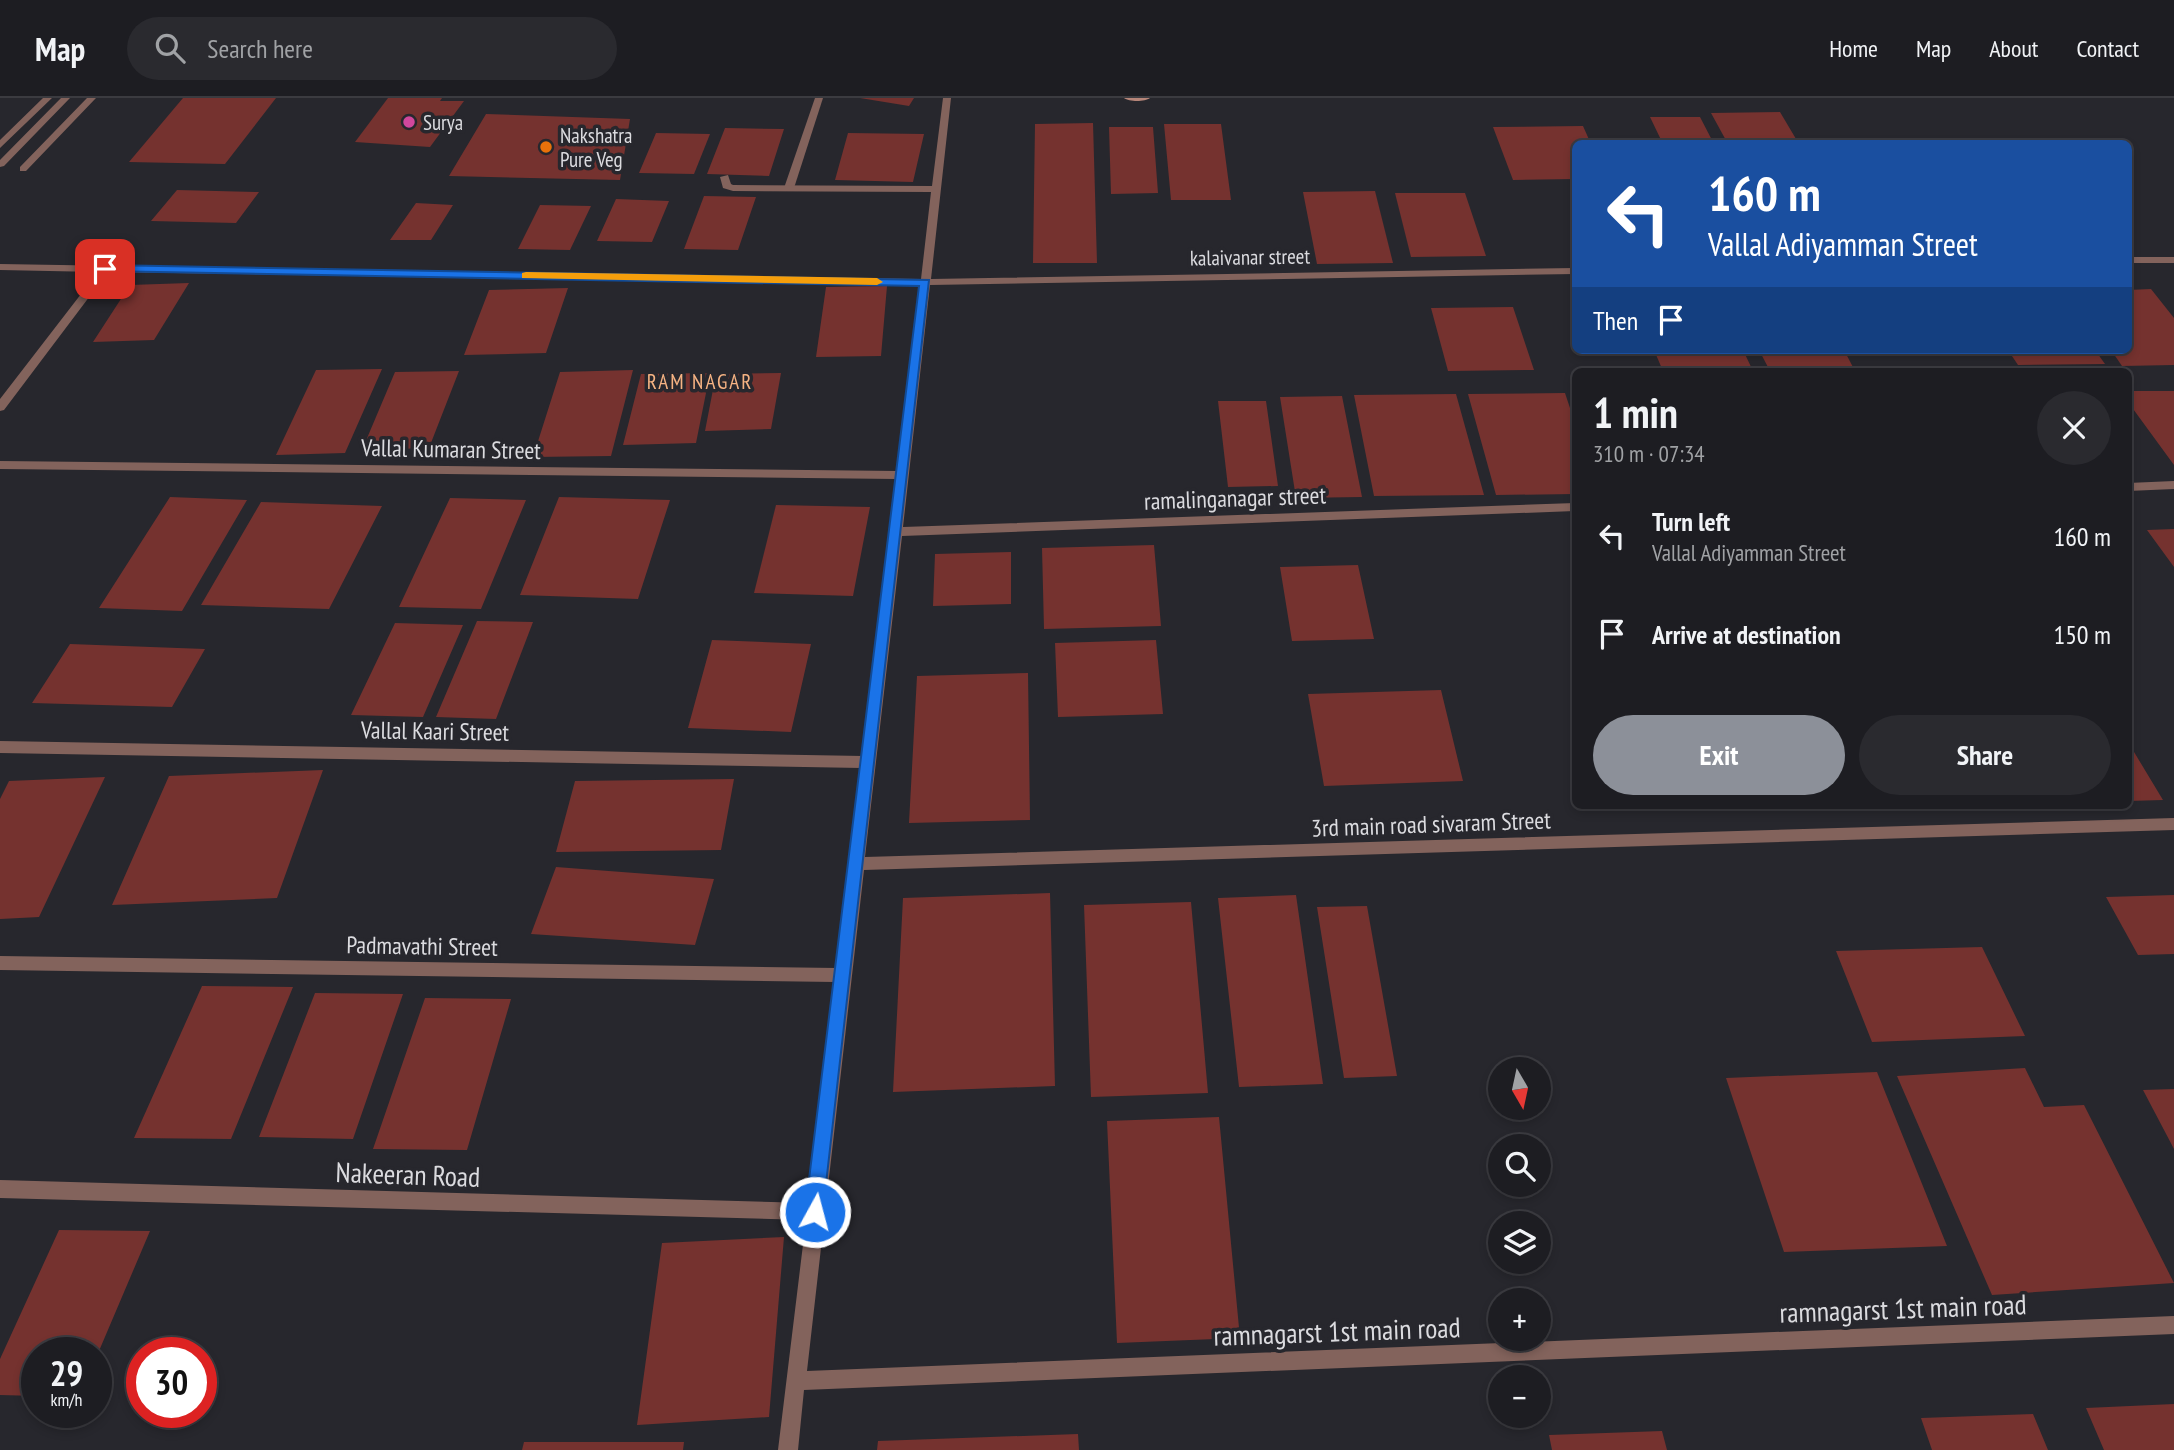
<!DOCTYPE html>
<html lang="en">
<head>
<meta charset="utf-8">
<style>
  :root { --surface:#1d1d22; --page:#2a2a2f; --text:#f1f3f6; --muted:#a0a2a5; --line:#3b3b40; --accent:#8c9099 }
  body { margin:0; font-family:"PT Sans Narrow",sans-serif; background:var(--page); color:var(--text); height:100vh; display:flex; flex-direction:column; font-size:26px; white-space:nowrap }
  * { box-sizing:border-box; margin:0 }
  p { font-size:23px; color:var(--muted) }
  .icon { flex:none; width:38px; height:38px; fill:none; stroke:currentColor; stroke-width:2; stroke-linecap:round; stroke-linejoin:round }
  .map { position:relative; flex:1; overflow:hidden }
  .drawer { position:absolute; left:1572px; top:270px; width:560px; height:441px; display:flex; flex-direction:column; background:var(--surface); border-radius:10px; box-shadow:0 4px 10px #0003,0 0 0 2px var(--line) }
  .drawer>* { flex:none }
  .hud { position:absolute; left:1572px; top:42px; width:560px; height:214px; border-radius:10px; box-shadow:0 4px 10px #0003,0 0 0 2px var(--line); background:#1a4fa0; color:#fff; overflow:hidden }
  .needle { width:46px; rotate:171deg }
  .fabs { position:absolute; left:1488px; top:959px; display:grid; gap:14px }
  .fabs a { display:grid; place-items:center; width:63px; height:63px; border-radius:50%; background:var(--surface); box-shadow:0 4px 10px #0003,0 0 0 2px var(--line); font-size:35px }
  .speed { position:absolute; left:21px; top:1239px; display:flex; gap:14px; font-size:35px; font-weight:700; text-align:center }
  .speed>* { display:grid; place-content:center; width:91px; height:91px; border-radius:50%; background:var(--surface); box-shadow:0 4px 10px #0003,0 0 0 2px var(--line); line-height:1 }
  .speed small { font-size:18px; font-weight:400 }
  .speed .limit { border:10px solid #d22; background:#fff; color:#111 }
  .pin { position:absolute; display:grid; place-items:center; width:60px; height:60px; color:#fff; margin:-30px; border-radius:14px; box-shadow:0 4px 10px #0006 }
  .me { position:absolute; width:77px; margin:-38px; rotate:7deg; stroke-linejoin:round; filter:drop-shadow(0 0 5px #0008) }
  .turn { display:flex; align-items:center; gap:24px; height:147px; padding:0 21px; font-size:32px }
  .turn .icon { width:91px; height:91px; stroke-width:2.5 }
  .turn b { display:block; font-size:49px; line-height:60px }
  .then { display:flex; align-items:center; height:66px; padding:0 21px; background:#0003; gap:14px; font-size:26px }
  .round { display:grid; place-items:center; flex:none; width:74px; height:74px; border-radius:37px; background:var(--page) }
  .headline { display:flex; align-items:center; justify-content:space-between; height:119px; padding:0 21px }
  h1 { font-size:42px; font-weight:600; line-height:52px }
  .button { display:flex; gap:14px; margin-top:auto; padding:14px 21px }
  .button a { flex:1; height:80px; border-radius:42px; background:var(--accent); color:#fff; font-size:28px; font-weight:600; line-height:80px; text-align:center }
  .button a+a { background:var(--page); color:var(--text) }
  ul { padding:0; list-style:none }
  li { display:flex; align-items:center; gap:21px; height:98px; padding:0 21px }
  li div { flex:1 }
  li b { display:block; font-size:26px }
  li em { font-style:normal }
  header { display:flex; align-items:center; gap:42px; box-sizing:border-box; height:98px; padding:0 35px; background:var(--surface); border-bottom:2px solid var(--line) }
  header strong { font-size:33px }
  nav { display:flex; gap:38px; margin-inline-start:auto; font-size:24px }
  .search { width:490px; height:63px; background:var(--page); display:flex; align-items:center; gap:18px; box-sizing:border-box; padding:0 24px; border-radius:38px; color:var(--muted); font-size:26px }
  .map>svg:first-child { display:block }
  .building { fill:#75322f }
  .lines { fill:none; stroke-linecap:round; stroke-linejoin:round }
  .lane { fill:#83635c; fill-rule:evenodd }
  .street { fill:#83635c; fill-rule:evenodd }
  .secondary { fill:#b68579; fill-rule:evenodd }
  .route { fill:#1a73e8; stroke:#114b97; stroke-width:2 }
  .slow { fill:#f59e0b }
  .hotel-dot { fill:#d1479c; stroke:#27272d; stroke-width:2.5 }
  .food-dot { fill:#e8710a; stroke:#27272d; stroke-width:2.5 }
  .labels { text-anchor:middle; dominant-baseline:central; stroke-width:7; stroke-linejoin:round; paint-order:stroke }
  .far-poi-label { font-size:21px; fill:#dbdbdf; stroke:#27272d; text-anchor:start }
  .far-street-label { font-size:21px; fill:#dbdbdf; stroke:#27272d }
  .far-neighbourhood-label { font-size:21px; letter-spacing:2px; fill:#f6b383; stroke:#27272d }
  .street-label { font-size:24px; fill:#dbdbdf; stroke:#27272d }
  .near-street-label { font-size:28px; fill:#dbdbdf; stroke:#27272d }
</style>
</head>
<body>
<header>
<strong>Map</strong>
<div class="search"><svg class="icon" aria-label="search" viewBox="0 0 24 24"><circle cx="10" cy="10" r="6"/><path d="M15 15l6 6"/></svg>Search here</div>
<nav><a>Home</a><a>Map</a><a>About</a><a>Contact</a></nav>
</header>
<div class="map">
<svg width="2174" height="1352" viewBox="0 0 2174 1352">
  <rect width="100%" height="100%" fill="#27272d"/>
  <path class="building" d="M183,0H276L225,66L129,64Z
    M388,0H442L440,3H464L430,49L355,44Z
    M860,0H914L909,8Z
    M1780,14L1799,46H1728L1711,15Z
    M486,16L630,21L620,82L449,78Z
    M1650,19H1700L1714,46H1663Z
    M1093,25L1097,165H1033L1035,26Z
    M1164,26H1221L1231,102H1171Z
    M1583,28L1591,46H1575V81L1513,82L1493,29Z
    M1109,29H1153L1158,95L1111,96Z
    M725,30L784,31L769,78L707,76Z
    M656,35L710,36L694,76L639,75Z
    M848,35L924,36L913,84L835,82Z
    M177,92L259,94L236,125L151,123Z
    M1375,93L1393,165L1317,166L1303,94Z
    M1395,95H1465L1486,158L1411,159Z
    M704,98L756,99L738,152L684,151Z
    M616,101L669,103L652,144L597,143Z
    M416,105L453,107L431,142H390Z
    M540,107L591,108L570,152L518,151Z
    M189,185L154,242L93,244L130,187Z
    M887,188L881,258L816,259L826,189Z
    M568,190L546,255L464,257L489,192Z
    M2151,191L2174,220V267L2122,268L2111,252H2128V192Z
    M1513,209L1534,272L1448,273L1431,210Z
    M1654,252H1743L1753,273H1663Z
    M1759,252H1844L1855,273H1770Z
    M2008,252H2095L2105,266L2018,267Z
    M382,271L345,355L276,357L316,272Z
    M633,272L611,358L533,359L560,274Z
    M459,273L429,350L362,352L395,274Z
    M710,275L696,345L623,347L641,276Z
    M781,275L771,331L705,333L716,276Z
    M2128,293H2174V367L2128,304Z
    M1565,295L1575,325V396L1496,397L1468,296Z
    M1456,296L1484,397L1374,398L1354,297Z
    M1342,298L1362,399L1296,400L1280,299Z
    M1218,303H1266L1278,388L1228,389Z
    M170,399L247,402L182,513L99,510Z
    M559,399L670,402L638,501L520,497Z
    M450,400L526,402L481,511L399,509Z
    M261,404L382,408L329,511L201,507Z
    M776,407L870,409L853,498L754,495Z
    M2174,431V469L2147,432Z
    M1154,447L1161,528L1044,531L1042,450Z
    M1011,454V506L933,508L935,456Z
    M1358,467L1374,541L1292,543L1280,469Z
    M477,523L533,524L496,621L436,619Z
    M395,525L463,527L423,619L351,617Z
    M712,542L811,546L791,634L688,630Z
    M1156,542L1163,616L1058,619L1055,545Z
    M70,546L205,551L172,609L32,605Z
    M1028,575L1030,722L909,725L917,578Z
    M1441,592L1463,683L1324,688L1308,596Z
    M2128,644L2163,702L2128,703Z
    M323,672L277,800L112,807L169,678Z
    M105,679L39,819L0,821V701L9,683Z
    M734,681L721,752L556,754L575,683Z
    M556,769L714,781L695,847L531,836Z
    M1050,795L1055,988L893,994L903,800Z
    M1296,797L1323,986L1239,989L1218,800Z
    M2174,797V856L2138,857L2106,799Z
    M1191,804L1208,995L1091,999L1084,807Z
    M1367,808L1397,978L1344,980L1317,809Z
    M1982,849L2025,938L1872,944L1836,853Z
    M202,888L293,889L231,1041L134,1040Z
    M315,895L403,896L353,1041L259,1039Z
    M425,900L511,901L467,1052L373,1051Z
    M2025,970L2044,1009L2084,1007L2174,1185L1992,1197L1897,978Z
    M1877,974L1947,1148L1784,1154L1726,980Z
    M2174,991V1051L2143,992Z
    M1219,1019L1240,1240L1117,1245L1107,1023Z
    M59,1132L150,1133L96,1260V1255H37V1298L0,1297V1261Z
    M784,1139L769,1319L637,1327L662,1145Z
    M2174,1306V1352H2104L2086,1310Z
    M2033,1316L2048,1352H1932L1921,1320Z
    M1662,1333L1667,1352H1552L1549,1337Z
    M1078,1336L1079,1352H877L878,1343Z
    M524,1344H684L683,1352H522Z"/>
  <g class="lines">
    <path class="lane" d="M815,0H823L794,90L786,92L784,90Z"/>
    <path class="street" d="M43,0H52L0,50V42Z
      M61,0H70L4,68L0,69V62Z
      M87,0H96L26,73H20V69Z
      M943,0H951L931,181L1575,170V176L930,187L903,429L1575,405V413L902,438L865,759L2174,720V732L864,772L807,1273L2174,1218V1236L804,1292L798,1352H778L806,1122L0,1100V1082L808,1105L835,884L0,872V858L837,870L861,670L0,655V643L863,658L896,381L0,371V363L897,373L920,187L108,174L4,312L0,313V301L98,174L0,172V166L921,181L931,94L733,93L723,90L720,79L728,77L731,86L733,87L932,88Z
      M2128,159H2174V165H2128Z
      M2174,383V391L2128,393V385Z"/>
    <path class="secondary" d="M1124,0H1150C1145,4 1129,4 1124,0Z"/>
  </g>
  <path class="route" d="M105,167L929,182L822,1121L815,1124L808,1121L805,1114L919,188L101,173L99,171Z"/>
  <path class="slow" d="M526,174L877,180L883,184L877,187L522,180V175Z"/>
  <circle class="hotel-dot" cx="409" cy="24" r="7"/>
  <circle class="food-dot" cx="546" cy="49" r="7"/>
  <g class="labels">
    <g class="far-poi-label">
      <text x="423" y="24">Surya</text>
      <text x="560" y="37">Nakshatra<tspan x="560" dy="24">Pure Veg</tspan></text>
    </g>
    <g class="far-street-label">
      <text transform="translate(1250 159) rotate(-1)">kalaivanar street</text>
    </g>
    <g class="far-neighbourhood-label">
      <text x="700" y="283">RAM NAGAR</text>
    </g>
    <g class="street-label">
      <text transform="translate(451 351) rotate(1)">Vallal Kumaran Street</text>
      <text transform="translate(1235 400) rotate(-2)">ramalinganagar street</text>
      <text transform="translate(435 633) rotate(1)">Vallal Kaari Street</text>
      <text transform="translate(1431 726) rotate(-2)">3rd main road sivaram Street</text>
      <text transform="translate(422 848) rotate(1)">Padmavathi Street</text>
    </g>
    <g class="near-street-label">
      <text transform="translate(408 1076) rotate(2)">Nakeeran Road</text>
      <text transform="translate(1903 1210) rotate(-2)">ramnagarst 1st main road</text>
      <text transform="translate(1337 1233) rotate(-2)">ramnagarst 1st main road</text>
    </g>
  </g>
</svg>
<div class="fabs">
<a><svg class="needle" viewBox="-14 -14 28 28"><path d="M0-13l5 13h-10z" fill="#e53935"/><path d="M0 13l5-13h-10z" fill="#a0a2a5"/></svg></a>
<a><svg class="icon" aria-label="search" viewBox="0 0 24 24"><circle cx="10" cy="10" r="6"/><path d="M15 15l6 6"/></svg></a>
<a><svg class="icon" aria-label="layers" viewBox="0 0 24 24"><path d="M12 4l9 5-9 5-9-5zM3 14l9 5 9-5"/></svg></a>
<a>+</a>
<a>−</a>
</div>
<div class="speed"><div>29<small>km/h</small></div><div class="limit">30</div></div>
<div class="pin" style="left:105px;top:171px;background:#d93025"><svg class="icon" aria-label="arrive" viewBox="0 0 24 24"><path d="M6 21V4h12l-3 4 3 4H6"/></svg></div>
<svg class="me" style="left:815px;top:1114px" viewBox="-20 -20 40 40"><circle r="17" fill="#1a73e8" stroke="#fff" stroke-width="3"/><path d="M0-11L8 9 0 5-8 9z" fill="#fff"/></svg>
<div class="hud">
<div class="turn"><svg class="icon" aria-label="left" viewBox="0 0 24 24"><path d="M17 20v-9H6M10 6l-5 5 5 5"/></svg><div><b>160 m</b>Vallal Adiyamman Street</div></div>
<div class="then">Then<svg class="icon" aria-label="arrive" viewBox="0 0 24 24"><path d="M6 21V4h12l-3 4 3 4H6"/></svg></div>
</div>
<section class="drawer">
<div class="headline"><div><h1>1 min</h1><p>310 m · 07:34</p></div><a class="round"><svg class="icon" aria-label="close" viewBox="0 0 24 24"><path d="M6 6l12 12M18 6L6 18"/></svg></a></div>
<ul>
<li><svg class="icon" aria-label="left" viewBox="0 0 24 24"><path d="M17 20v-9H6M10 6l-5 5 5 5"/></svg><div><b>Turn left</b><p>Vallal Adiyamman Street</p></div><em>160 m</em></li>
<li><svg class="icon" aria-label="arrive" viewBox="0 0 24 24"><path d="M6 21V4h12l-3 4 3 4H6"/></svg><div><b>Arrive at destination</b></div><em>150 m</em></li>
</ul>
<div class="button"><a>Exit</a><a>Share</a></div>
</section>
</div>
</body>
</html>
